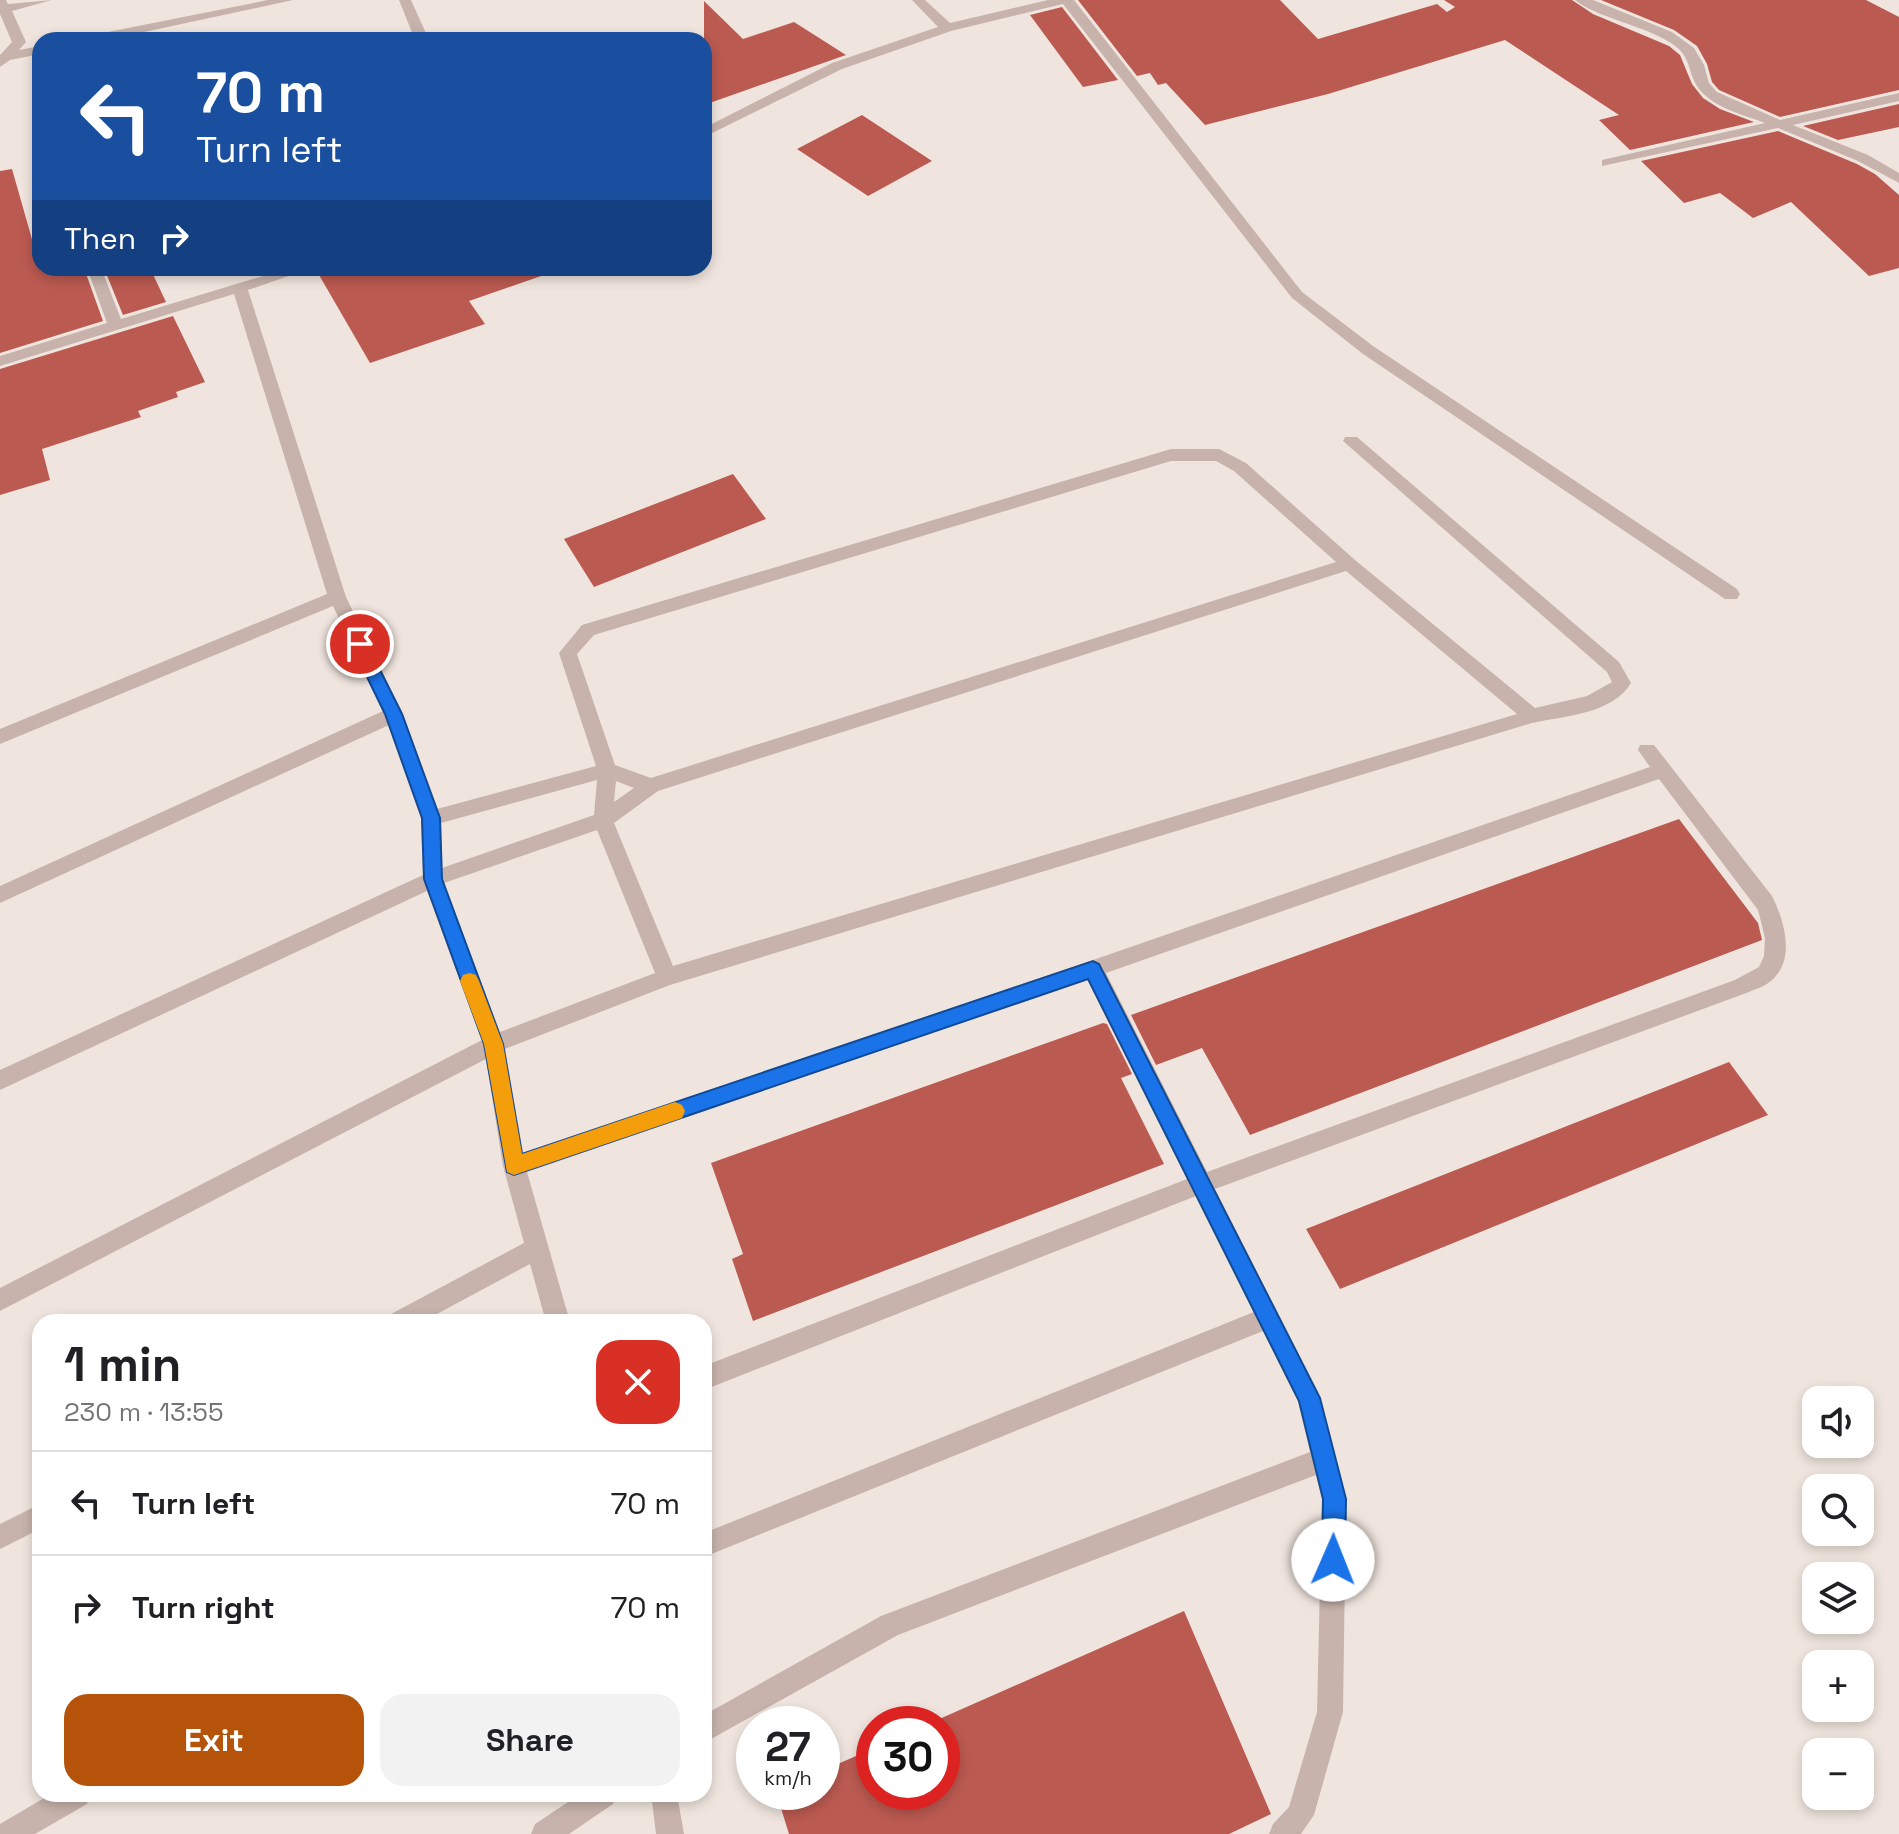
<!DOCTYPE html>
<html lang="en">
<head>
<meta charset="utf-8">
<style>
  :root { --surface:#fff; --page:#f2f2f2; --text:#202124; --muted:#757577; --line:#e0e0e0; --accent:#b45309 }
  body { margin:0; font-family:"Space Grotesk",sans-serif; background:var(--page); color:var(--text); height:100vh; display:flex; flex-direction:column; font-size:30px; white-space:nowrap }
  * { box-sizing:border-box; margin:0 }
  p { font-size:26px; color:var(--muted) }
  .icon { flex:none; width:44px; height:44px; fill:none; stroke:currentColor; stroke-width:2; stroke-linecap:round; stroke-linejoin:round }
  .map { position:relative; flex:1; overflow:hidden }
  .side { position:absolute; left:32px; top:1314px; width:680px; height:488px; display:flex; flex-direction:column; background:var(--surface); border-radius:24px; box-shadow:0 4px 12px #0003 }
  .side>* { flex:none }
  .top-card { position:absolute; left:32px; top:32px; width:680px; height:244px; border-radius:24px; box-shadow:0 4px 12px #0003; background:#1a4fa0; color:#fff; overflow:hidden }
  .tools { position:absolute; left:1802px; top:1386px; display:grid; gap:16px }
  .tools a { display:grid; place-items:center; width:72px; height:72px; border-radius:16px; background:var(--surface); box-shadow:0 4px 12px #0003; font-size:40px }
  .speed { position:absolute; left:736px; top:1706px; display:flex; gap:16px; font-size:40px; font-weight:700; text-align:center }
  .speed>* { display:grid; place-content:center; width:104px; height:104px; border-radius:50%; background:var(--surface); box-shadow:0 4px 12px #0003; line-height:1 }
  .speed small { font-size:20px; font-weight:400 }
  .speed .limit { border:12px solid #d22; background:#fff; color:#111 }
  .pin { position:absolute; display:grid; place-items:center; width:68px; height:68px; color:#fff; margin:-34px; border:4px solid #fff; border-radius:50%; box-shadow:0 2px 8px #0007 }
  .me { position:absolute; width:88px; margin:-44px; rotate:1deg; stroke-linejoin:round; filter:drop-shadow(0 0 6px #0008) }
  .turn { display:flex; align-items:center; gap:28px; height:168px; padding:0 32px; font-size:36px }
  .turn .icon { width:104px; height:104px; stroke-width:2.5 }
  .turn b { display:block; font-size:56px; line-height:68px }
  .then { display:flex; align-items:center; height:76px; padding:0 32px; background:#0003; gap:16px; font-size:30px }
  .round { display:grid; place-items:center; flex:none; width:84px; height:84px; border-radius:24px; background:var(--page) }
  .headline { display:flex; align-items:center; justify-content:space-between; height:136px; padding:0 32px }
  h1 { font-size:48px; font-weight:700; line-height:60px }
  .primary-button { display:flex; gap:16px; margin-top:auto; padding:16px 32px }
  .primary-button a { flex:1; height:92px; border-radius:24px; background:var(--accent); color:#fff; font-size:32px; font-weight:700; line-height:92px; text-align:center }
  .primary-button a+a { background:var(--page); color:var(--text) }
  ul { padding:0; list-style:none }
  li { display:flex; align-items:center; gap:24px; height:104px; padding:0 32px; border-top:2px solid var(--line) }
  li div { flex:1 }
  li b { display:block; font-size:30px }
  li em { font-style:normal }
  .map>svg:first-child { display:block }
  .building { fill:#bb5a51 }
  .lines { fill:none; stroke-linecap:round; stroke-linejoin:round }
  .minor { fill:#c7b3ab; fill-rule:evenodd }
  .route { fill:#1a73e8; stroke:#114b97; stroke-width:2 }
  .slow { fill:#f59e0b }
</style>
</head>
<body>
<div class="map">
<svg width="1899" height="1834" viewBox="0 0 1899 1834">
  <rect width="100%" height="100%" fill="#f0e5de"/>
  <path class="building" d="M1078,0H1280L1318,39L1437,4L1447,12L1455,7L1444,0H1572L1593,14L1669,46L1680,55L1692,84L1703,98L1720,109L1754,122L1630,150L1599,120L1619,115L1505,40L1328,94L1205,125L1166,83L1158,85L1150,73L1137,76Z
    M1601,0H1866L1899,17V90L1780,117L1719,90L1712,82L1707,64L1697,46L1674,30Z
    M704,1L743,39L794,22L846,55L704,105Z
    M1062,7L1118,80L1083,87L1030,15Z
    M1899,104V127L1838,140L1803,126Z
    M862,115L932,161L868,196L797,149Z
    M1778,131L1857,164L1875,174L1899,195V268L1869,276L1791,202L1753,218L1720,193L1684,203L1641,161Z
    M12,169L41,271L84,268L103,321L0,353V171Z
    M104,268H150L166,302L123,315Z
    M315,268H543L544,275L469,301L485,324L370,363Z
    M173,316L205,382L176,392L178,397L138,411L141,417L42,449L50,480L0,495V369Z
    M733,474L766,519L594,587L564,539Z
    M1679,819L1758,923L1762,940L1250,1135L1202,1048L1156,1065L1131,1015Z
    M1103,1023L1107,1024L1132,1074L1121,1078L1164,1164L753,1321L732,1259L743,1254L711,1163Z
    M1729,1062L1768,1115L1340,1289L1306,1229Z
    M1184,1611L1271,1814L1229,1834H789L776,1792H822V1771L874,1748V1792H942V1724H928Z"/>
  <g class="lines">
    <path class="minor" d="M0,0H6L8,4L52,0L12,11L26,42L19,50L40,46V54L10,60L0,67V55L12,42L0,14Z
      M268,0H293L107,40H81L88,36Z
      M399,0H411L429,40H415Z
      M912,0H925L950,23L1048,0H1074L1302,292L1373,346L1737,589L1740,594L1737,599H1725L1363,354L1292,298L1063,4L951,31L842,69L704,137V128L832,63L938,27Z
      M1575,0H1593L1672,32L1694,48L1704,65L1709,83L1717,92L1780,120L1899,93V101L1793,125L1868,155L1899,173V183L1858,161L1778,128L1602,166V160L1765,123C1744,115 1714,108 1699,89C1686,71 1693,57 1671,43C1643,25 1595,17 1575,0Z
      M87,268H101L121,319L289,268H312L248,290L346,597L403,714L437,809L596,766L559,653L582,625L1171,449H1219L1246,463L1355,560L1535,708L1587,696L1612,682L1607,672L1343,441L1345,437H1357L1619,662L1631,683C1613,714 1564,716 1532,723L670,985L505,1049L523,1153L1093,960L1650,767L1638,750L1640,745H1654L1772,896C1784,920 1796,959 1772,980C1766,986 1756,989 1749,992L1215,1189L1317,1390L1346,1499L1343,1712L1314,1815L1301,1834H1269L1273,1824L1289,1807L1317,1712L1322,1499L1316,1475L898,1635L704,1743V1715L881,1616L1310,1452L1298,1401L1263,1331L704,1557V1533L1254,1312L1196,1196L704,1390V1366L1187,1179L1088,979L527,1172L570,1322H546L530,1264L422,1322H387L391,1314L524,1243L503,1166L486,1059L0,1311V1288L482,1040L427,891L0,1090V1070L423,875L421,818L389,725L0,903V886L383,711L333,606L0,744V729L327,594L234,294L0,366V356L107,323ZM1171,461H1216L1234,471L1336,562L651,778L615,765L577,654L594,635ZM1346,571L1517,714L673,966L614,823L658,791ZM1659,779L1758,910L1765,938L1764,956L1759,967L1735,980L1207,1172L1106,973ZM597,780L594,815L442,868L441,823ZM616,781L634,788L614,802ZM597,830L655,973L500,1032L444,883Z
      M40,1504V1529L0,1549V1524Z
      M51,1794H90L87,1804L35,1834H0V1824Z
      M580,1794H616L613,1804L569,1834H531L535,1824Z
      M651,1794H677L684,1834H656Z"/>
  </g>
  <path class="route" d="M360,638L365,640L402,714L440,818L442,879L503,1044L522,1154L1093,961L1099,964L1320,1398L1346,1499L1345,1560L1341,1568L1333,1571L1325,1568L1322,1560L1323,1499L1299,1401L1088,979L514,1175L507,1172L484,1044L424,879L422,818L385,714L351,644Z"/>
  <path class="slow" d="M470,973L476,975L479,981L503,1044L522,1154L675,1102L682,1105L685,1111L682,1118L514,1175L507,1172L484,1044L460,981L463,975Z"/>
</svg>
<div class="tools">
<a><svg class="icon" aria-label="sound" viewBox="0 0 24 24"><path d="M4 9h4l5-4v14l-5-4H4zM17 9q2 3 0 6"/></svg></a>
<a><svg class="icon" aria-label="search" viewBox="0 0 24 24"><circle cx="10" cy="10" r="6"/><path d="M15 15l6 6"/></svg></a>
<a><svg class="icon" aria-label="layers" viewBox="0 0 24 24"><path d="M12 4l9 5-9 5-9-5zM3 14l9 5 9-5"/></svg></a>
<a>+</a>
<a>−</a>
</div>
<div class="speed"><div>27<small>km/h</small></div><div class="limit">30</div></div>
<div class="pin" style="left:360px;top:644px;background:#d93025"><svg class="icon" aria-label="arrive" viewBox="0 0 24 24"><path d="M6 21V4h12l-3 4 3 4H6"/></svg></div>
<svg class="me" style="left:1333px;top:1560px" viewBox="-20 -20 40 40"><circle r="19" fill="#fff"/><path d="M0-13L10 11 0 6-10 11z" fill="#1a73e8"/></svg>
<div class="top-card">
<div class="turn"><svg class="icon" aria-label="left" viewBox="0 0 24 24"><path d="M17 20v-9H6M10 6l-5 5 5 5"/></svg><div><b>70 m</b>Turn left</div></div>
<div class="then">Then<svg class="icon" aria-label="right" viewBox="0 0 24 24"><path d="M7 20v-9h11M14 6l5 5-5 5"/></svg></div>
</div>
<section class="side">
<div class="headline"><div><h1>1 min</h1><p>230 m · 13:55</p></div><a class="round" style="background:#d93025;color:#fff"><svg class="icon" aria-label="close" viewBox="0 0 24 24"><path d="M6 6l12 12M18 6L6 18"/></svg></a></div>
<ul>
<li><svg class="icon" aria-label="left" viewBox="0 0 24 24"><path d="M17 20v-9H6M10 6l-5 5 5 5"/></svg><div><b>Turn left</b></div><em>70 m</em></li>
<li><svg class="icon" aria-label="right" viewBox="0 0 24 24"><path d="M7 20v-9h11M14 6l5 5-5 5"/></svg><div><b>Turn right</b></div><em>70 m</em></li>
</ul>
<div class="primary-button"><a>Exit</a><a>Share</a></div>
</section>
</div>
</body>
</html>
